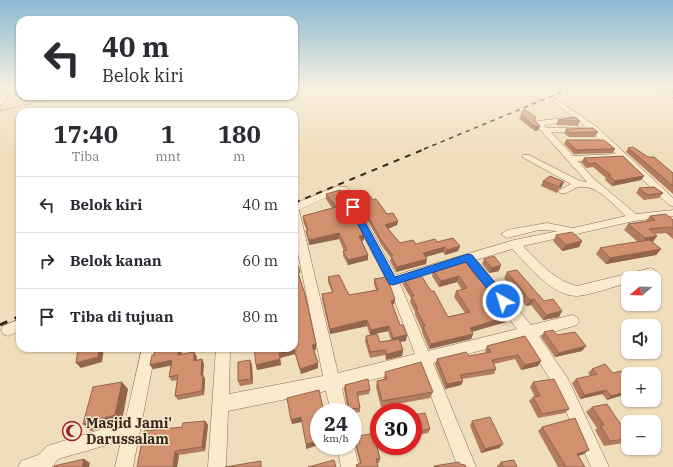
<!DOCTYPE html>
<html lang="id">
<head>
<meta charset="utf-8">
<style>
  :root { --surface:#fff; --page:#f2f2f3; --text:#2b2b33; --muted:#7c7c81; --line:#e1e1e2 }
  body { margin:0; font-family:"IBM Plex Serif",serif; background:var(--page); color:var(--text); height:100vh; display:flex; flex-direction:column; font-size:15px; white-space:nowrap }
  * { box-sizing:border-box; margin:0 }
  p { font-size:13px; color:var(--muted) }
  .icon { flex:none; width:22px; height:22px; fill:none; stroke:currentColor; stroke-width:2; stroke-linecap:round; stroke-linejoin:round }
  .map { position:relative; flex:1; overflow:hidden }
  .side { position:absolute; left:16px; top:108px; width:282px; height:244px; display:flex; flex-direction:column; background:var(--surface); border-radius:12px; box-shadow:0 1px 3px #0004 }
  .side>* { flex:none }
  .top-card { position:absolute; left:16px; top:16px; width:282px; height:84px; border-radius:12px; box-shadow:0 1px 3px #0004; background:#fff; color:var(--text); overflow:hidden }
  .needle { width:26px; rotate:251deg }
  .tools { position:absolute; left:621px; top:271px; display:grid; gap:8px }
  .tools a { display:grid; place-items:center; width:40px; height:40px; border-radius:8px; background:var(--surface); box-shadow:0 1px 3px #0004; font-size:20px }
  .speed { position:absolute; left:310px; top:403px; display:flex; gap:8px; font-size:20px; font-weight:700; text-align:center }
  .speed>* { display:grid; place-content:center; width:52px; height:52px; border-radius:50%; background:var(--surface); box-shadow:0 1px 3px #0004; line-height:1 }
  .speed small { font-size:10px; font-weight:400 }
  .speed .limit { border:6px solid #d22; background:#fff; color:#111 }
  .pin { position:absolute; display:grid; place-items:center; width:34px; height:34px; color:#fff; margin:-17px; border-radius:8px; box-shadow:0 2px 6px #0006 }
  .me { position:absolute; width:44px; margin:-22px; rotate:321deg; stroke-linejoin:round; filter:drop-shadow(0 0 3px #0008) }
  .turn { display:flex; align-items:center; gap:14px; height:84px; padding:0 20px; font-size:18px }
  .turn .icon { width:52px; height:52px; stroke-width:2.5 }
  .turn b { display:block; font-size:28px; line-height:34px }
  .eta { display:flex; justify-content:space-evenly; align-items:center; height:68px; text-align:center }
  .eta b { font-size:24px; font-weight:800; line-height:28px }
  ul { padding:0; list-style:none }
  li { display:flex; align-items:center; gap:12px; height:56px; padding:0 20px; border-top:1px solid var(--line) }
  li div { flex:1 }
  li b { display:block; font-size:15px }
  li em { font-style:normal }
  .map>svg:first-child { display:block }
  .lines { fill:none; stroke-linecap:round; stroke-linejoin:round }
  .minor-casing { stroke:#886c54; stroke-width:1 }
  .path { stroke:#886c54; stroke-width:1; stroke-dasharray:2 1.5; stroke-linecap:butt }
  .minor { fill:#fbeace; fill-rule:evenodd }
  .rail-far2 { stroke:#36261a; stroke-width:1.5; stroke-dasharray:4.5 4.5; stroke-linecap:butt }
  .rail-far1 { stroke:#36261a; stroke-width:2; stroke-dasharray:6 6; stroke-linecap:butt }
  .rail { stroke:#36261a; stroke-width:3; stroke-dasharray:8 8; stroke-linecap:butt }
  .wall { fill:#b47c5f }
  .shaded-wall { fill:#92654d }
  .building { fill:#d1906e; stroke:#92654d }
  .route { fill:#1a73e8; stroke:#114b97 }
  .labels { text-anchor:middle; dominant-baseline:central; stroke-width:3; stroke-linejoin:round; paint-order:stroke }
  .near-poi-label { font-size:14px; font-weight:bold; fill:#36261a; stroke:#f7e7cb; text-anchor:start }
</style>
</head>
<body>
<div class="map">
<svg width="673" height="467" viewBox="0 0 673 467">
  <rect width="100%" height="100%" fill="#f0ddbb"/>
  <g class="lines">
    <g class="minor-casing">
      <path id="minor" d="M7,87H13L2,104L0,105V98Z
        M650,87H673V91L658,92Z
        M556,99L597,127L673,198V206L669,205L621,159L578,161L593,178L636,214L673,210V216L634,221L523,246C538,261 555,281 577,286L651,268L655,270L657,273L655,276L628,278V283C615,286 588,296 576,296C550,295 529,265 512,249L476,260L531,325L572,315L577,317L579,321L577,325L539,336L568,379L609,467H591L556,389L525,339L433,363L476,467H458L420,367L342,388L347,412H331L326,391L228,411L226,467H208L216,348H230L229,394L323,376L294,234V204L337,186L347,187L396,275L514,240L558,231L539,230L507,238L501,234L507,230L547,223L573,228L626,216C613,205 598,185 580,187C572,188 568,195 560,193L558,191L571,184L522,157L523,155H529L580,181L587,182L534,123L538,121L573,117L554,102L553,101ZM578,120L616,154L573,156L551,132H580L584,130L583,128H546L544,125ZM340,191L387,281L415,354L338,373L299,210ZM466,263L517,329L428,351L400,284Z
        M20,319V331L8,336L3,334L1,330L3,326Z
        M142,348H156L133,467H115L121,441L58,459L52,467H18L21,461L38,455L47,446L125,422Z
        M353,442L359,467H341L337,446H353Z"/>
    </g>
    <path class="path" d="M669,96L673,98
      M0,111L66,96"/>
    <use href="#minor" class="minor"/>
    <path class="rail-far2" d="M424,149L574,87"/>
    <path class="rail-far1" d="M294,203L427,148"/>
    <path class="rail" d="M0,325L20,316"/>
  </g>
  <path class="wall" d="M672,90H673V94L670,93Z
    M521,115L535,120L540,126L538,130L535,131L519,119Z
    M558,120L580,121L578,126L556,125Z
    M566,129L598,132L595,137H569L564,133Z
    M566,140L615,149L613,153L574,154L564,144Z
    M628,148L673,173V194L626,152Z
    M584,158L644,176L641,180L612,186L605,180L606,178L593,167L586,168L581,162Z
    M543,181L561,188L559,189L557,193L541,186Z
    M639,188L663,193L659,198L644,200L636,193Z
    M326,194L364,235V240L362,241L368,255V260L348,265L343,256V251H344L339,239L309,245L307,236L306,231H307L303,221V216L332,208L326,199Z
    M358,199L373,200L387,214L398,221L397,225L388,229L400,243L416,244L437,242L460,246L458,251L445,255L443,252L426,257V264L396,272L390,261L391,258L382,246L358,204Z
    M650,216L673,220V239L666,233L654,234L657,236L652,242L661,249L656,255L606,264L596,254L600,248L638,242L624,230L628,224L646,221Z
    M556,235L582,241L579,247L562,251L553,241Z
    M484,259L499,271L489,273L482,264Z
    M464,260L492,299L491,300L506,322L472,332L473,334L471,339L429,349L422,332V330L415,315V312L410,302L411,298L403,285L404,279L431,291L448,317L465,313L454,297L456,291L462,290L457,282L439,287L432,276L433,270Z
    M294,261L300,278L316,350H314L318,363V368L301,374L295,354L280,358L281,365L257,370L256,365L294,348Z
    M507,272L559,317L543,320L531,305L526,306L504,278Z
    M328,277L349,295L376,290L374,284V279L395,299L394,304L392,305L406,341L400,342L403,350L402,356L386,360L385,355L370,358L365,341L366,336L380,342L391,340L388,331L370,335L367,326L330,334L322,299V294L332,292L328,282Z
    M544,332L557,335L582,351L555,357L541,337Z
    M487,346L541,361L538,366L521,370L515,359L494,364L496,369L494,374L462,379L461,385L445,389L435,364L437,359L469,356L486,353L485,351Z
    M155,348H182L181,355L194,352L197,357V360L202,359L204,364L203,375L205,379L204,395L178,400L175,396L177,380L172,381L169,377L171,365L153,369L150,365L154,355Z
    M233,348H249L234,350Z
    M250,360L252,365L253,384L240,386L238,381Z
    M592,369L624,393L620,396L607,400L602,394L580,399L572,383L576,379L591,376L588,373Z
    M385,372L433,392L430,398L381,407L376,387L377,381L384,379Z
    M533,382L569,409L565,413L538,418L529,401L533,397H535L530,387Z
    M345,385L370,390L369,394L358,396L360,408V412L353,413V412H348L344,389Z
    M592,407L628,435V440L624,443L604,446L595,430L597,428L586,412Z
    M413,415L430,429L428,433L413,436Z
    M205,421L208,425L205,451L179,455L177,467H137L182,427Z
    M472,421L503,444L499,448L481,453L470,426Z
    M542,427L584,454L578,456L585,467H558L538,431Z
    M354,437L380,459L379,463H377L378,467H356V465L360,463L354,441Z
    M501,462L517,467H497V466Z"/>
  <path class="shaded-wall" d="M540,126L538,130L535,131L536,127Z
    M644,176L641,180L612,186L615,181Z
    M564,182L561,188L559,189L560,187V184Z
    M398,221L397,225L384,230L385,225Z
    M339,233V239L309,245V240Z
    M364,235V240L359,242V236Z
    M657,236L653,242L641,244L645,238Z
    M582,241L579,247L562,251L566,245Z
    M460,246L458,251L445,255L447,250Z
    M445,247L443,252L422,258L423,253Z
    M661,249L656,255L606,264L610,258Z
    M368,255V260L348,265V260Z
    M427,259L426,264L396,272L397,267Z
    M501,265L499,271L489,273L492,268Z
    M459,276L457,282L439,287L441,281Z
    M495,294L492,299L486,301L488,296Z
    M395,299L394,304L390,306L391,301Z
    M534,299L531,305L526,306L530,300Z
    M562,311L559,317L543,320L546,315Z
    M509,316L506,322L467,333L470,328Z
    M367,320V326L330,334V329Z
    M389,326L388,331L370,335L371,330Z
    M473,334L471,339L429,349L431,344Z
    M407,335L406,341L392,343L393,338Z
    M316,344V350H313L312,345Z
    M586,346L582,351L555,357L559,353Z
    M99,348H104L102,362L81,368L76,363Z
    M179,348H182L181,360L178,355Z
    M294,349L295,354L280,358L281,365L257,370L256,365L279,353Z
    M403,350L402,356L386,360L387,354Z
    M194,352L197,357L196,365L194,361Z
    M202,359L204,364L203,375L205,379L204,395L202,391L201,375Z
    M172,360L175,365L153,369L150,365Z
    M250,360L252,365L253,384L251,379Z
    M541,361L538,366L521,370L525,365Z
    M318,363V368L301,374L300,369Z
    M463,381L461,385L445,389L447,384Z
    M122,382L128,389L122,421L91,431L83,424Z
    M628,389V392L624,393L620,396L607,400L611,396L623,390Z
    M606,390L602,394L580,399L584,395Z
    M301,417L302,422L292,424L291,420Z
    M205,421L208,425L205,451L202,447Z
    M319,441V445L306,449V444Z
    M503,444L499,448L481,453L485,449Z
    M589,450L584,454L571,458L577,454Z
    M175,451L179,455L177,467H173Z
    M84,459L90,463L89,467H82Z"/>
  <path class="building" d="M524,109L536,117L534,120L540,126L536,127L521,115Z
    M575,117L580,121L558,120Z
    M593,128L598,132L571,133L566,129Z
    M566,140H604L615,149L576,150Z
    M633,147L648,157H654L673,173V186L628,148Z
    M623,156L644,176L615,181L608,175H611L595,163L589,164L584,158Z
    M550,176L564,182L560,184V187L543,181Z
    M654,187L663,193L647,195L639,188Z
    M340,190L364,235L359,236L368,255L348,260L343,251L347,250L339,233L309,240L306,231L308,230L303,216L336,207L326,194Z
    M370,196L373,200L376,199L387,214L393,213L398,221L385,225L400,243L413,240L416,244L435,239L437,242L453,238L460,246L447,250L445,247L423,253L427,259L397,267L391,256H393L382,241L358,199Z
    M666,214L673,220V229L670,227L649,229L657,236L645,238L628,224L655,220L650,216Z
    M572,232L582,241L566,245L556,235Z
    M650,240L661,249L610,258L600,248L622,244Z
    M494,256L501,265L492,268L484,259Z
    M464,260L478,279L482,278L495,294L488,296L498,308L502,307L509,316L470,328L473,334L431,344L423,327L425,326L416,309H418L411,296H414L404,279L420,274L431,291H434L448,317L470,312L456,291L467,288L459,276L441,281L433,270Z
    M294,261L298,266L300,272L298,273L305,294L316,344L312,345L318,363L300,369L294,349L279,353L280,359L256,365L254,348H294Z
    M517,270L544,301L553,299L562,311L546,315L534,299L530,300L507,272Z
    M339,275L349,295L378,290L374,279L387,277L395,299L391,301L400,325H403L407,335L393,338L389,326L371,330L367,320L330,329L322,294L333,292L328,277Z
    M553,330L557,335L575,332L586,346L559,353L544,332Z
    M377,334L380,342L399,339L403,350L387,354L385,350L370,352L366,336Z
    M525,336L541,361L525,365L518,355L492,360L496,369L460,375L463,381L447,384L437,359L466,352L469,356L491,352L487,346Z
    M78,348H99L98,357L76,363Z
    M155,348H179L178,355L194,352V361L202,359L201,375H203L202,391L175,396L178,375L169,377L172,360L150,365L152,355H154Z
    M250,360L251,379L238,381V362Z
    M421,362L433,392L382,401L377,381L387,379L385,372Z
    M605,364L613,373L621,371L628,379V389L623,390L625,392L611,396L606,390L584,395L576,379L597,374L592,369Z
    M368,379L370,390L357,392L360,408L349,409L345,385Z
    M554,379L569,409L542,414L533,397L540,396L533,382Z
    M122,382L115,415L83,424L93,387Z
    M319,390L324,412H319V441L306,444L301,417L291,420L287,398Z
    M607,404L628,435V439L610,441L600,425H604L592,407Z
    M425,413L430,429L413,432V415Z
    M490,417L503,444L485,449L472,421Z
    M575,418L589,450L577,454L585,467H566L542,427Z
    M205,421L202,447L175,451L173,467H137L144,431L182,427L183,423Z
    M374,433L380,459H376L378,467H357L356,465L361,463L354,437Z
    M84,459L82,467H54V466Z
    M334,460L336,467H308Z
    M514,460L517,467H503L501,462Z
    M261,461V467H225Z
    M459,462L460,464L465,465L466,467H434V466Z"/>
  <linearGradient id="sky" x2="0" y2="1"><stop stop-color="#8bb9d4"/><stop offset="0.57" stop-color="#f8f0e0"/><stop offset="1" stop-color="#f8f0e0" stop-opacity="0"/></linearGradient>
  <rect width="673" height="153" fill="url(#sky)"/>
  <path class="route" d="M350,205H353L357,207L395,277L468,254L472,255L507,297L508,301L507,304H499L466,262L393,285L389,284L349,207Z"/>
  <defs>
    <g id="mosque-ring" transform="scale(1)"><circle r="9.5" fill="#f7e7cb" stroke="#9b2029" stroke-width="1.5"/><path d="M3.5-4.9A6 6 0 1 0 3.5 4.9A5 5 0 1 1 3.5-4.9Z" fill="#9b2029"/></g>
  </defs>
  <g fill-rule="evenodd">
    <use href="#mosque-ring" x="72" y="431"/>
  </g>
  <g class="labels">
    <g class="near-poi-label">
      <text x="86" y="423">Masjid Jami'<tspan x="86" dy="16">Darussalam</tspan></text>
    </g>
  </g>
</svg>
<div class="tools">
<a><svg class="needle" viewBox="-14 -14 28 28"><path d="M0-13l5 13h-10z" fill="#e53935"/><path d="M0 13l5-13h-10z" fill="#7c7c81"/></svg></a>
<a><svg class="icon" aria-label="sound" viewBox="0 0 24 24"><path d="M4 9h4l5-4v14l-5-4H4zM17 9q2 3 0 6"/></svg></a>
<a>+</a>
<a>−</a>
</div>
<div class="speed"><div>24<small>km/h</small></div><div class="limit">30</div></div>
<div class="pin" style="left:353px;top:207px;background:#d93025"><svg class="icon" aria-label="arrive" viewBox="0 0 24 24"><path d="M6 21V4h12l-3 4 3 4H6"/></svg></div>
<svg class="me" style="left:503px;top:301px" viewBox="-20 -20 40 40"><circle r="17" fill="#1a73e8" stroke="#fff" stroke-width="3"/><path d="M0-11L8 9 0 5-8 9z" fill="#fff"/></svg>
<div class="top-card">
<div class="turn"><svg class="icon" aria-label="left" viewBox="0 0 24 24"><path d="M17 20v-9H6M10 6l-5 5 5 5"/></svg><div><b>40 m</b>Belok kiri</div></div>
</div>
<section class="side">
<div class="eta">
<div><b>17:40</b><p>Tiba</p></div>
<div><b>1</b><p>mnt</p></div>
<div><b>180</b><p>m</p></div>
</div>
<ul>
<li><svg class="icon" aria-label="left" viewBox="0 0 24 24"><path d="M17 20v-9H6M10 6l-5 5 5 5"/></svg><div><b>Belok kiri</b></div><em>40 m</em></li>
<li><svg class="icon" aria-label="right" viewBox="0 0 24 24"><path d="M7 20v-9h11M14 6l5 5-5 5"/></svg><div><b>Belok kanan</b></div><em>60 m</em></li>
<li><svg class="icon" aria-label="arrive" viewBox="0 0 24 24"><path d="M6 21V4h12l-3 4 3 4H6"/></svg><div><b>Tiba di tujuan</b></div><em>80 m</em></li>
</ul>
</section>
</div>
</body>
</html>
